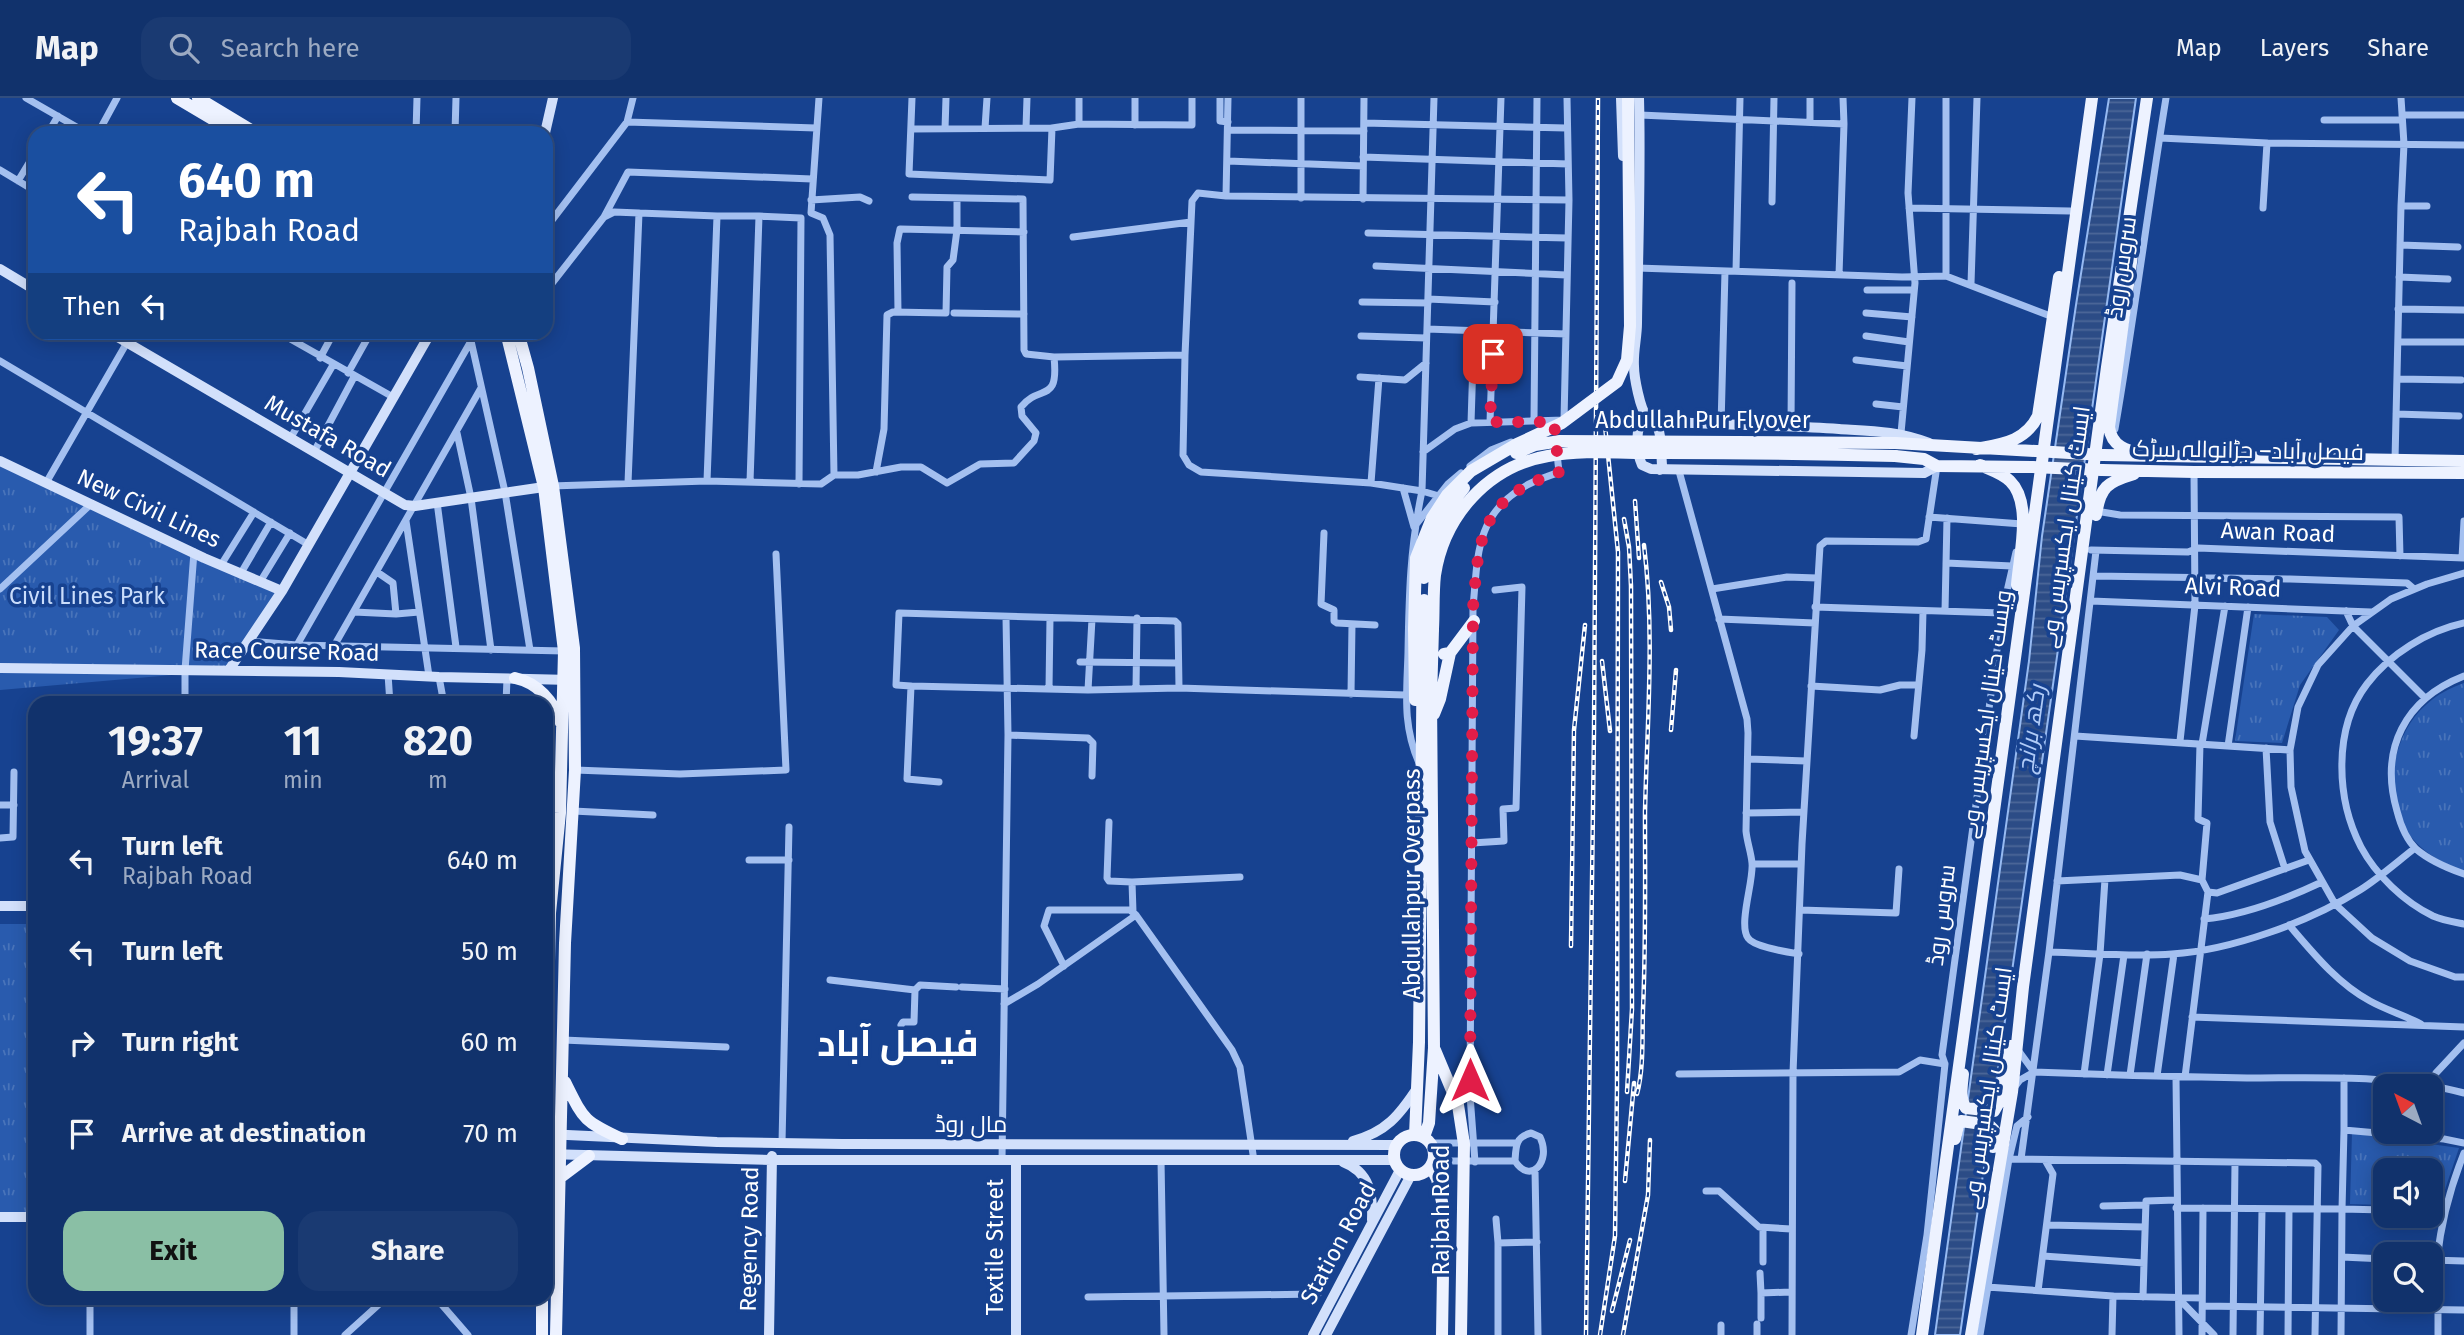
<!DOCTYPE html>
<html lang="en">
<head>
<meta charset="utf-8">
<style>
  :root { --surface:#11326c; --page:#1a3a72; --text:#f1f3f6; --muted:#9caac2; --line:#304d7f; --accent:#8abfa5 }
  body { margin:0; font-family:"Fira Sans",Cairo,sans-serif; background:var(--page); color:var(--text); height:100vh; display:flex; flex-direction:column; font-size:26px; white-space:nowrap }
  * { box-sizing:border-box; margin:0 }
  p { font-size:23px; color:var(--muted) }
  .icon { flex:none; width:38px; height:38px; fill:none; stroke:currentColor; stroke-width:2; stroke-linecap:round; stroke-linejoin:round }
  .map { position:relative; flex:1; overflow:hidden }
  .sheet { position:absolute; left:28px; top:598px; width:525px; height:609px; display:flex; flex-direction:column; background:var(--surface); border-radius:21px; box-shadow:0 4px 18px #0003,0 0 0 2px var(--line) }
  .sheet>* { flex:none }
  .hud { position:absolute; left:28px; top:28px; width:525px; height:214px; border-radius:21px; box-shadow:0 4px 18px #0003,0 0 0 2px var(--line); background:#1a4fa0; color:#fff; overflow:hidden }
  .needle { width:46px; rotate:319deg }
  .tools { position:absolute; left:2373px; top:976px; display:grid; gap:14px }
  .tools a { display:grid; place-items:center; width:70px; height:70px; border-radius:14px; background:var(--surface); box-shadow:0 4px 18px #0003,0 0 0 2px var(--line); font-size:35px }
  .pin { position:absolute; display:grid; place-items:center; width:60px; height:60px; color:#fff; margin:-30px; border-radius:14px; box-shadow:0 4px 10px #0006 }
  .me { position:absolute; width:77px; margin:-38px; rotate:0deg; stroke-linejoin:round; filter:drop-shadow(0 0 5px #0008) }
  .turn { display:flex; align-items:center; gap:24px; height:147px; padding:0 35px; font-size:32px }
  .turn .icon { width:91px; height:91px; stroke-width:2.5 }
  .turn b { display:block; font-size:49px; line-height:60px }
  .then { display:flex; align-items:center; height:66px; padding:0 35px; background:#0003; gap:14px; font-size:26px }
  .eta { display:flex; justify-content:space-evenly; align-items:center; height:119px; text-align:center }
  .eta b { font-size:42px; font-weight:700; line-height:49px }
  .primary-button { display:flex; gap:14px; margin-top:auto; padding:14px 35px }
  .primary-button a { flex:1; height:80px; border-radius:21px; background:var(--accent); color:#111; font-size:28px; font-weight:700; line-height:80px; text-align:center }
  .primary-button a+a { background:var(--page); color:var(--text) }
  ul { padding:0; list-style:none }
  li { display:flex; align-items:center; gap:21px; height:91px; padding:0 35px }
  li div { flex:1 }
  li b { display:block; font-size:26px }
  li em { font-style:normal }
  header { display:flex; align-items:center; gap:42px; box-sizing:border-box; height:98px; padding:0 35px; background:var(--surface); border-bottom:2px solid var(--line) }
  header strong { font-size:33px }
  nav { display:flex; gap:38px; margin-inline-start:auto; font-size:24px }
  .search { width:490px; height:63px; background:var(--page); display:flex; align-items:center; gap:18px; box-sizing:border-box; padding:0 24px; border-radius:21px; color:var(--muted); font-size:26px }
  .map>svg:first-child { display:block }
  .park { fill:url(#park-tufts) }
  .water { fill:url(#water-rules); stroke:#96baf2; stroke-width:2 }
  .lines { fill:none; stroke-linecap:round; stroke-linejoin:round }
  .street { stroke:#a4c0f0; stroke-width:7 }
  .secondary { stroke:#d2e0fb; stroke-width:10 }
  .primary { stroke:#edf2ff; stroke-width:12 }
  .rail-casing { stroke:#fff; stroke-width:4.5 }
  .rail { stroke:#174290; stroke-width:2; stroke-dasharray:5; stroke-linecap:butt }
  .primary-bridge { stroke:#edf2ff; stroke-width:12 }
  .route { stroke:#e11d48; stroke-width:12; stroke-dasharray:0 21.6 }
  .labels { text-anchor:middle; dominant-baseline:central; stroke-width:7; stroke-linejoin:round; paint-order:stroke }
  .street-label { font-size:23px; fill:#fff; stroke:#174290 }
  .park-label { font-size:23px; fill:#caddfb; stroke:#174290 }
  .water-label { font-size:24px; font-style:italic; fill:#b0cbf7; stroke:#174290 }
  .town-label { font-size:37px; font-weight:bold; fill:#fff; stroke:#174290 }
</style>
</head>
<body>
<header>
<strong>Map</strong>
<div class="search"><svg class="icon" aria-label="search" viewBox="0 0 24 24"><circle cx="10" cy="10" r="6"/><path d="M15 15l6 6"/></svg>Search here</div>
<nav><a>Map</a><a>Layers</a><a>Share</a></nav>
</header>
<div class="map">
<svg width="2464" height="1237" viewBox="0 0 2464 1237">
  <defs>
    <pattern id="park-tufts" width="24" height="20" patternUnits="userSpaceOnUse" patternTransform="scale(1.75)"><rect width="24" height="20" fill="#295bae"/><path d="M3 7l-1-3M5 7V3M7 7l1-3M15 17l-1-3M17 17v-4M19 17l1-3" fill="none" stroke="#4974ba"/></pattern>
    <pattern id="water-rules" width="6" height="5" patternUnits="userSpaceOnUse" patternTransform="scale(1.75)"><rect width="6" height="5" fill="#2c4c86"/><path d="M0 2.5h6" fill="none" stroke="#4c6798"/></pattern>
  </defs>
  <rect width="100%" height="100%" fill="#174290"/>
  <path class="park" d="M0,362L282,493L229,572L0,592Z
    M2254,516L2327,519L2339,532L2300,587L2282,645L2235,643Z
    M2464,585V773C2439,764 2414,750 2402,724C2384,686 2395,633 2427,606C2438,596 2450,590 2464,585Z
    M0,826H35V1115H0Z
    M2352,1035L2459,1050L2439,1109H2431V1073H2385V1107L2350,1106Z"/>
  <path class="water" d="M2109,0H2136C2080,413 2017,824 1960,1237H1935L2029,563L2042,438L2076,207Z"/>
  <g class="lines">
    <path class="street" d="M26,0L87,35
      M819,0L811,115L823,120L830,137L834,377
      M1135,0V27
      M1220,0V23L1228,24
      M1228,0L1226,98L1569,102
      M1301,0V100
      M1434,0L1422,393L1439,398
      M1640,17L1844,26
      M2402,17H2463
      M2324,22H2402
      M627,24L633,0
      M1810,24V0
      M1364,25L1566,30
      M1079,26L1192,27V0
      M985,30L987,0
      M1026,30L1027,0
      M1052,30L1079,26V0
      M911,31L1052,30L1050,82L909,76L912,0
      M945,31L946,0
      M1228,32L1364,33
      M48,35L58,18
      M98,35L117,0
      M416,35L417,0
      M455,35L456,0
      M2160,40L2267,45L2464,47
      M1363,59L1568,66
      M1228,63L1363,68
      M0,72L35,93
      M18,83L35,55
      M912,99L1023,101L1024,252L1026,256L1054,259L1185,257L1192,103L1198,95L1226,98
      M1363,101L1364,0
      M811,102L860,99L869,103
      M1772,104L1774,0
      M2401,108H2427
      M1909,110L2070,113
      M2263,110L2267,45
      M717,118H759L750,384
      M759,118L801,120L799,386
      M604,119L628,74L812,81
      M546,130L627,24L816,30
      M1368,135L1567,140
      M1073,139L1191,124
      M2400,147L2458,149
      M1376,168L1566,177
      M1637,170L1902,179L1946,178V0
      M1736,173L1740,0
      M1839,177L1844,26L1843,0
      M1946,178L2053,219
      M2399,179L2448,181
      M1971,186L1977,0
      M1867,192H1914
      M546,193L604,119L614,114L639,115
      M1428,201L1495,204
      M1362,204L1428,205
      M2398,211L2464,212
      M898,214L897,145L900,131L1024,134
      M954,215L1024,216
      M1866,215L1912,219
      M1427,231L1566,236
      M278,234L393,299
      M469,234L505,394L530,552
      M1361,238L1426,240
      M1866,238L1909,244
      M2398,244H2464
      M1185,257L1183,357L1189,367L1201,374L1371,385L1422,393C1410,450 1409,496 1408,554C1407,594 1402,626 1419,665
      M320,260L334,234
      M1856,262L1907,268
      M0,263L309,447
      M348,275L371,234
      M1360,279L1405,282L1426,265
      M2397,281L2461,282
      M1876,306L1903,309
      M2396,316L2459,318
      M1534,323L1537,0
      M1490,324L1501,0
      M1471,325L1474,232
      M1721,328L1725,173
      M1791,328L1792,185
      M2115,331C2134,221 2148,110 2166,0
      M457,335L471,400L491,552
      M1901,335L1915,185L1908,95L1912,0
      M290,341L333,267
      M314,354L354,279
      M1423,354L1455,331L1471,325L1564,322L1569,102L1567,0
      M2395,362L2401,108L2404,46L2401,0
      M1470,368L1491,352L1511,344
      M1679,373L1747,621L1748,635L1746,733C1747,744 1751,754 1752,765C1754,782 1738,826 1748,840C1754,849 1787,854 1799,856
      M876,374L884,331L887,217L893,214L946,215L947,169L953,162L957,132V100
      M46,385L133,234
      M628,385L639,115L717,118L707,383
      M1371,385L1379,280
      M551,388L707,383L821,386L834,377H858L901,369H921L947,385L980,366L1014,365L1034,343L1036,335L1022,318L1021,309C1040,285 1059,307 1054,259
      M1403,390L1414,429L1448,386L1461,375
      M437,404L456,549
      M2096,413L2120,417L2399,419L2400,458
      M1929,419L2022,426
      M406,423L429,578
      M1324,435L1321,506L1334,512V523L1337,525L1375,527
      M2091,452L2188,454L2198,450L2464,460
      M2462,460L2464,423
      M1946,465L2012,468
      M221,467L254,414
      M377,474L393,485L396,516L419,514
      M241,475L271,424
      M2464,475L2427,486L2391,501L2353,528L2318,567L2298,609L2290,652L2291,689L2305,753L2335,806L2372,840L2410,863L2455,879H2464
      M2095,478L2290,481L2407,485L2414,491
      M260,484L290,435
      M0,491L91,406
      M1712,491L1787,479L1817,480
      M2091,503L2371,514
      M1815,509L2002,515
      M1945,513L1947,420
      M2346,513L2353,528L2425,600
      M354,514L396,516
      M1719,521L1815,525
      M2464,525C2427,533 2390,556 2367,586C2333,630 2336,701 2361,749C2376,777 2404,804 2433,818C2442,822 2454,824 2464,826
      M248,543L297,547L564,553
      M297,547L471,243
      M334,548L481,290
      M1080,564L1178,565
      M388,576L390,606
      M2464,578C2405,601 2379,651 2397,713C2400,725 2406,741 2416,751C2430,763 2447,770 2464,776
      M439,579L444,606
      M911,588L896,587L899,515L1175,523L1178,526L1179,590
      M1811,588L1880,592L1900,587H1918
      M1049,591L1050,520
      M1136,591L1137,520
      M1088,592L1092,521
      M1351,596L1352,526
      M185,606V572L194,454
      M506,606L507,580
      M1008,637L1088,640L1093,645L1092,678
      M1914,638L1922,552L1923,513
      M2075,638L2290,652
      M2180,643L2195,507L2194,374
      M2200,646L2198,721L2207,725L2202,782
      M2202,646L2225,508
      M2228,648L2248,509
      M2266,650L2270,724L2285,771
      M1748,661L1806,663
      M575,672L680,676L786,672L776,456
      M939,684L907,681L911,588L1088,592L1179,590L1405,597
      M0,707H14
      M573,713L653,717
      M1746,715L1803,714
      M1109,724L1107,780L1109,783L1132,784
      M0,740L13,739L14,674
      M1472,745L1504,743L1503,711L1516,710L1522,489L1495,492
      M749,762H789
      M1752,766H1801
      M2057,783L2180,777L2202,782L2208,794L2185,979
      M2208,794L2217,795L2309,762
      M1800,812L1896,815L1899,771
      M1133,814L1132,784L1240,779
      M2204,821C2241,818 2288,800 2322,784
      M2289,827C2313,855 2337,885 2370,903C2386,912 2404,917 2421,926
      M2049,854C2090,855 2131,859 2172,856C2232,852 2309,824 2360,792C2379,780 2397,764 2415,750
      M1064,868L1044,828L1049,812H1130L1136,817
      M830,882L915,892L920,887L956,889
      M962,889L1005,891
      M1004,906L1038,886L1136,817L1232,952L1240,969L1254,1063
      M2192,919L2464,929
      M901,927L903,924H914L915,892
      M563,942L726,949
      M2018,952L2034,974
      M1679,976L1899,974L1920,962L1945,966L1942,957L2002,515L2016,454
      M2084,976L2100,856L2105,781
      M2107,977L2124,857
      M2130,977L2147,856
      M2157,978L2174,856
      M2176,979L2179,1237
      M2429,986L2436,975L2464,945
      M2014,990L2020,982L2034,974C2105,977 2176,979 2247,980C2319,980 2394,976 2464,995
      M2344,1032V980
      M782,1045L789,729
      M1431,1045H1516
      M2009,1061L2315,1065L2318,1068L2315,1237
      M2021,1061L2049,854L2096,453
      M1002,1062L1008,637L1006,519
      M1161,1062L1164,1237
      M1434,1063H1515C1530,1087 1552,1064 1540,1039L1531,1035C1515,1039 1516,1049 1515,1063
      M1475,1064L1470,997L1473,509C1478,459 1475,417 1524,389C1534,382 1548,379 1559,374L1557,356
      M1535,1072L1538,1237
      M1706,1093H1719L1759,1129L1791,1131
      M2103,1108L2146,1107
      M2176,1110L2342,1111L2341,1237
      M2385,1112L2342,1111L2344,1032L2444,1041L2464,1045
      M2431,1113L2444,1114
      M1496,1121L1498,1145
      M2047,1127L2145,1129
      M2043,1158L2144,1165L2146,1103L2176,1102
      M2342,1159L2385,1161
      M2431,1162L2464,1163
      M2437,1162C2441,1124 2450,1090 2464,1055
      M1763,1164V1131
      M1760,1175L1761,1195
      M1987,1189L2113,1198L2112,1237
      M2038,1193L2053,1076L2045,1062
      M2113,1198L2202,1200
      M1088,1199L1318,1196
      M2143,1199L2144,1165
      M294,1200V1237
      M436,1200L468,1237
      M2179,1201L2214,1237
      M2203,1208L2464,1212
      M1761,1220V1195L1791,1194
      M1757,1226V1237
      M1721,1227V1237
      M90,1237V1200
      M345,1237L386,1200
      M1498,1237V1145L1537,1144
      M1792,1237L1793,975L1802,746L1820,448L1826,443L1918,444L1926,441L1937,368
      M1911,1237L1927,1137L1945,966
      M1980,1237L2009,1061L2017,1028L2028,1019
      M2202,1237L2203,1110
      M2233,1237L2235,1065
      M2260,1237L2262,1111
      M2288,1237L2289,1111
      M2438,1237V1212"/>
    <path class="secondary" d="M1621,0L1623,58
      M1639,0C1641,75 1638,150 1637,225C1637,240 1633,253 1634,268C1634,279 1640,311 1647,319C1651,323 1656,323 1658,330C1662,340 1661,355 1662,367L1660,372
      M545,35L553,0
      M0,171L35,192
      M109,234L405,407L415,408L544,389
      M1646,318C1634,329 1636,353 1642,367L1651,371L1924,375L1937,368
      M1654,323C1716,327 1777,327 1839,331C1872,333 1898,333 1929,345
      M0,363L204,460L282,493
      M0,570L339,574L439,579L571,582
      M229,572L282,493L431,234
      M0,808H35
      M546,1036L717,1044L842,1046L1397,1047
      M1353,1043C1386,1034 1399,1018 1418,989
      M546,1056L771,1062H1394
      M1016,1062V1237
      M1343,1064C1370,1074 1373,1097 1372,1122
      M546,1117L558,1114
      M0,1119H35
      M769,1237L772,1058
      M1313,1237L1400,1072
      M1326,1237L1411,1077"/>
    <path class="primary" d="M177,0L236,35
      M198,0L256,35
      M2132,157L2109,329C2112,351 2130,353 2149,358
      M506,234L544,389L564,553L560,715L550,815L546,1009
      M518,234L528,270L553,388L574,550L575,672L565,845L556,1237
      M1895,345L2036,353
      M1976,351C2002,346 2025,344 2038,318L2059,179
      M2103,357L2464,363
      M1895,358L1924,361L1937,368L2032,369
      M1980,367C1991,372 2002,375 2010,383C2033,405 2019,458 2017,487
      M2102,372L2194,374L2464,375
      M2096,417C2100,389 2107,384 2134,376
      M1414,531L1415,602
      M1444,556L1450,555L1474,523
      M515,580C538,585 553,603 561,625
      M1434,616L1440,601L1450,555
      M1435,952L1458,1007L1464,1046L1461,1237
      M1963,976C1962,987 1959,1001 1966,1010L1994,1013L1998,1006L2010,948
      M565,984C584,1022 583,1023 622,1041
      M1394 1057a20 20 0 1 1 40 0a20 20 0 1 1-40 0Z
      M1415,1037L1419,944L1423,529
      M1424,1039L1429,1025L1434,950L1431,601L1433,531
      M1955,1041L1958,1028L1961,1023L1989,1027L1994,1032L1993,1049
      M1431,1069L1437,1081L1444,1113L1442,1237
      M561,1079L589,1058
      M542,1200V1237
      M1922,1237C1976,824 2035,412 2092,0
      M1971,1237L2012,994L2023,889L2107,269L2147,0"/>
    <g class="rail-casing">
      <path id="rail" d="M1635,403L1639,460
        M1624,421L1629,449L1631,488L1632,911L1627,994
        M1661,484L1669,509L1671,532
        M1602,563L1610,633
        M1671,632L1676,572
        M1571,848L1574,632L1585,527
        M1637,996C1644,970 1642,938 1643,911C1646,845 1645,779 1645,714C1647,625 1655,536 1644,447
        M1625,1083L1634,985
        M1612,1213L1630,1142
        M1586,1237L1594,633L1598,0
        M1600,1237L1615,1138L1617,989L1618,454L1604,318
        M1623,1237L1648,1097L1650,1042"/>
    </g>
    <use href="#rail" class="rail"/>
    <path class="primary-bridge" d="M2036,353L2103,357
      M1516,355L1535,347L1560,343L1895,345
      M2032,369L2102,372
      M1424,480C1425,446 1443,415 1464,390
      M1423,529L1424,502
      M1414,531L1416,460L1432,420L1447,397L1471,373L1517,346L1562,325L1617,284L1627,262L1630,228L1628,0
      M1433,531C1434,513 1433,495 1435,477C1444,418 1488,368 1548,358C1586,351 1627,356 1666,355C1742,355 1819,356 1895,358"/>
  </g>
  <g class="lines">
    <path class="route" d="M1470,982L1473,509C1478,460 1476,416 1524,389C1534,382 1548,380 1559,374L1554,324H1490L1493,256"/>
  </g>
  <g class="labels">
    <g class="street-label">
      <text transform="translate(2121 169) rotate(-82)">سروس روڈ</text>
      <text x="1703" y="322">Abdullah Pur Flyover</text>
      <text transform="translate(328 338) rotate(30)">Mustafa Road</text>
      <text transform="translate(2248 352) rotate(1)">فیصل آباد– جڑانوالہ سڑک</text>
      <text transform="translate(149 410) rotate(25)">New Civil Lines</text>
      <text transform="translate(2065 429) rotate(-82)">ایسٹ کینال ایکسپریس وے</text>
      <text transform="translate(2278 434) rotate(2)">Awan Road</text>
      <text transform="translate(2233 489) rotate(2)">Alvi Road</text>
      <text transform="translate(287 553) rotate(1)">Race Course Road</text>
      <text transform="translate(1986 616) rotate(-82)">ویسٹ کینال ایکسپریس وے</text>
      <text transform="translate(1412 786) rotate(-90)">Abdullahpur Overpass</text>
      <text transform="translate(1941 817) rotate(-83)">سروس روڈ</text>
      <text transform="translate(1987 990) rotate(-82)">ایسٹ کینال ایکسپریس وے</text>
      <text x="971" y="1026">مال روڈ</text>
      <text transform="translate(1441 1112) rotate(-90)">Rajbah Road</text>
      <text transform="translate(749 1141) rotate(-89)">Regency Road</text>
      <text transform="translate(1338 1145) rotate(-62)">Station Road</text>
      <text transform="translate(995 1149) rotate(-90)">Textile Street</text>
    </g>
    <g class="park-label">
      <text x="87" y="498">Civil Lines Park</text>
    </g>
    <g class="water-label">
      <text transform="translate(2031 631) rotate(-82)">رکھ برانچ</text>
    </g>
    <g class="town-label">
      <text x="898" y="945">فیصل آباد</text>
    </g>
  </g>
</svg>
<div class="tools">
<a><svg class="needle" viewBox="-14 -14 28 28"><path d="M0-13l5 13h-10z" fill="#e53935"/><path d="M0 13l5-13h-10z" fill="#9caac2"/></svg></a>
<a><svg class="icon" aria-label="sound" viewBox="0 0 24 24"><path d="M4 9h4l5-4v14l-5-4H4zM17 9q2 3 0 6"/></svg></a>
<a><svg class="icon" aria-label="search" viewBox="0 0 24 24"><circle cx="10" cy="10" r="6"/><path d="M15 15l6 6"/></svg></a>
</div>
<div class="pin" style="left:1493px;top:256px;background:#d93025"><svg class="icon" aria-label="arrive" viewBox="0 0 24 24"><path d="M6 21V4h12l-3 4 3 4H6"/></svg></div>
<svg class="me" style="left:1470px;top:982px" viewBox="-20 -20 40 40"><path d="M0-17L14 15 0 8-14 15z" fill="#e11d48" stroke="#fff" stroke-width="4"/></svg>
<div class="hud">
<div class="turn"><svg class="icon" aria-label="left" viewBox="0 0 24 24"><path d="M17 20v-9H6M10 6l-5 5 5 5"/></svg><div><b>640 m</b>Rajbah Road</div></div>
<div class="then">Then<svg class="icon" aria-label="left" viewBox="0 0 24 24"><path d="M17 20v-9H6M10 6l-5 5 5 5"/></svg></div>
</div>
<section class="sheet">
<div class="eta">
<div><b>19:37</b><p>Arrival</p></div>
<div><b>11</b><p>min</p></div>
<div><b>820</b><p>m</p></div>
</div>
<ul>
<li><svg class="icon" aria-label="left" viewBox="0 0 24 24"><path d="M17 20v-9H6M10 6l-5 5 5 5"/></svg><div><b>Turn left</b><p>Rajbah Road</p></div><em>640 m</em></li>
<li><svg class="icon" aria-label="left" viewBox="0 0 24 24"><path d="M17 20v-9H6M10 6l-5 5 5 5"/></svg><div><b>Turn left</b></div><em>50 m</em></li>
<li><svg class="icon" aria-label="right" viewBox="0 0 24 24"><path d="M7 20v-9h11M14 6l5 5-5 5"/></svg><div><b>Turn right</b></div><em>60 m</em></li>
<li><svg class="icon" aria-label="arrive" viewBox="0 0 24 24"><path d="M6 21V4h12l-3 4 3 4H6"/></svg><div><b>Arrive at destination</b></div><em>70 m</em></li>
</ul>
<div class="primary-button"><a>Exit</a><a>Share</a></div>
</section>
</div>
</body>
</html>
